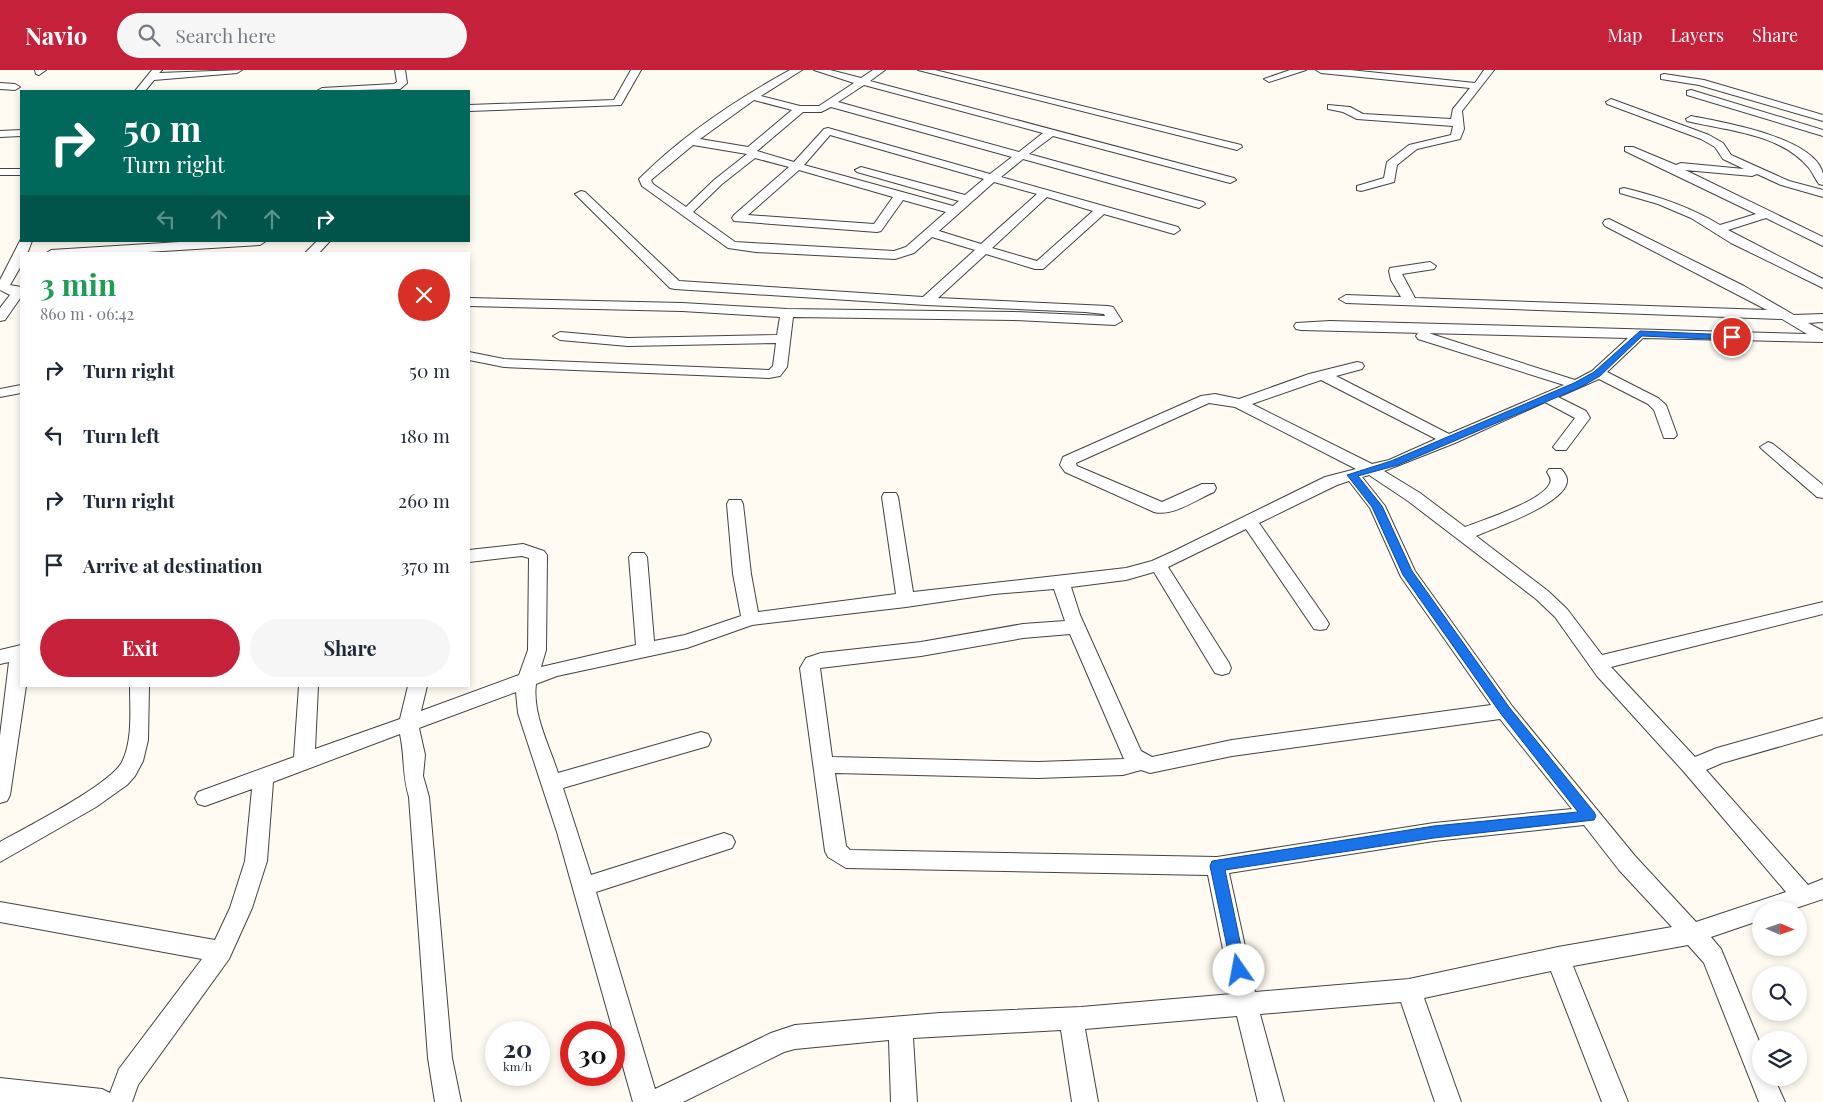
<!DOCTYPE html>
<html lang="en">
<head>
<meta charset="utf-8">
<style>
  :root { --surface:#fff; --page:#f6f6f7; --text:#1f2937; --muted:#747a83; --accent:#c6213b }
  body { margin:0; font-family:"Playfair Display",serif; background:var(--page); color:var(--text); height:100vh; display:flex; flex-direction:column; font-size:19px; white-space:nowrap }
  * { box-sizing:border-box; margin:0 }
  p { font-size:16px; color:var(--muted) }
  .icon { flex:none; width:28px; height:28px; fill:none; stroke:currentColor; stroke-width:2; stroke-linecap:round; stroke-linejoin:round }
  .map { position:relative; flex:1; overflow:hidden }
  .details { position:absolute; left:20px; top:182px; width:450px; height:435px; display:flex; flex-direction:column; background:var(--surface); border-radius:0px; box-shadow:0 2px 8px #0003 }
  .details>* { flex:none }
  .banner { position:absolute; left:20px; top:20px; width:450px; height:152px; border-radius:0px; box-shadow:0 2px 8px #0003; background:#00695c; color:#fff; overflow:hidden }
  .needle { width:32px; rotate:92deg }
  .fabs { position:absolute; left:1752px; top:831px; display:grid; gap:10px }
  .fabs a { display:grid; place-items:center; width:55px; height:55px; border-radius:50%; background:var(--surface); box-shadow:0 2px 8px #0003; font-size:25px }
  .speed { position:absolute; left:485px; top:951px; display:flex; gap:10px; font-size:25px; font-weight:700; text-align:center }
  .speed>* { display:grid; place-content:center; width:65px; height:65px; border-radius:50%; background:var(--surface); box-shadow:0 2px 8px #0003; line-height:1 }
  .speed small { font-size:12px; font-weight:400 }
  .speed .limit { border:8px solid #d22; background:#fff; color:#111 }
  .pin { position:absolute; display:grid; place-items:center; width:42px; height:42px; color:#fff; margin:-21px; border:2px solid #fff; border-radius:50%; box-shadow:0 1px 5px #0007 }
  .me { position:absolute; width:55px; margin:-28px; rotate:348deg; stroke-linejoin:round; filter:drop-shadow(0 0 4px #0008) }
  .turn { display:flex; align-items:center; gap:18px; height:105px; padding:0 20px; font-size:22px }
  .turn .icon { width:65px; height:65px; stroke-width:2.5 }
  .turn b { display:block; font-size:35px; line-height:42px }
  .lanes { display:flex; align-items:center; height:48px; padding:0 20px; background:#0003; justify-content:center; gap:25px; direction:ltr }
  .lanes .off { opacity:.35 }
  .round { display:grid; place-items:center; flex:none; width:52px; height:52px; border-radius:26px; background:var(--page) }
  .summary { display:flex; align-items:center; justify-content:space-between; height:85px; padding:0 20px }
  h1 { font-size:30px; font-weight:700; line-height:38px; color:#1e9e55 }
  .primary-button { display:flex; gap:10px; margin-top:auto; padding:10px 20px }
  .primary-button a { flex:1; height:58px; border-radius:30px; background:var(--accent); color:#fff; font-size:20px; font-weight:700; line-height:58px; text-align:center }
  .primary-button a+a { background:var(--page); color:var(--text) }
  ul { padding:0; list-style:none }
  li { display:flex; align-items:center; gap:15px; height:65px; padding:0 20px }
  li div { flex:1 }
  li b { display:block; font-size:19px }
  li em { font-style:normal }
  header { display:flex; align-items:center; gap:30px; box-sizing:border-box; height:70px; padding:0 25px; background:var(--accent); color:#fff }
  header strong { font-size:24px }
  nav { display:flex; gap:28px; margin-inline-start:auto; font-size:18px }
  .search { width:350px; height:45px; background:var(--page); display:flex; align-items:center; gap:12px; box-sizing:border-box; padding:0 18px; border-radius:28px; color:var(--muted); font-size:19px }
  .map>svg:first-child { display:block }
  .lines { fill:none; stroke-linecap:round; stroke-linejoin:round }
  .minor-casing { stroke:#434343; stroke-width:2 }
  .minor { fill:#fff; fill-rule:evenodd }
  .route { fill:#1a73e8; stroke:#114b97 }
</style>
</head>
<body>
<header>
<strong>Navio</strong>
<div class="search"><svg class="icon" aria-label="search" viewBox="0 0 24 24"><circle cx="10" cy="10" r="6"/><path d="M15 15l6 6"/></svg>Search here</div>
<nav><a>Map</a><a>Layers</a><a>Share</a></nav>
</header>
<div class="map">
<svg width="1823" height="1032" viewBox="0 0 1823 1032">
  <rect width="100%" height="100%" fill="#fffbf2"/>
  <g class="lines">
    <g class="minor-casing">
      <path id="minor" d="M35,0H46L39,5L36,4Z
        M152,0H162L159,3L242,0L237,3L154,10L145,21H135Z
        M395,0H405L407,13L400,19L317,21L322,18L394,14L397,12Z
        M631,0H641L621,35L469,41V35L614,30Z
        M790,0H802L761,26L800,36H819L854,13L814,0H830L861,8L873,0H885L870,11L1234,108L1236,110L1230,113L1053,66L1029,84L1203,132L1205,134L1199,138L1023,89L1001,107L1178,157L1180,160L1174,164L1104,144L1043,199H1035L986,184L938,228L1108,236L1113,237L1122,251L1115,255L1014,250L793,247L787,297L780,306L769,308L504,297L469,290V282L504,289L769,300L773,296L776,273L628,276L560,270L553,266L560,262L628,268L777,265L780,247L682,241L469,236V228L682,233L787,239L1014,242L1105,246L1104,244L1085,242L926,235L675,219L670,218L575,124L581,121L585,122L679,211L923,227L975,180L932,167L914,183L895,189L756,182L728,178L642,116L639,109L641,107C683,65 739,28 790,0ZM864,15L1043,63L1019,82L838,32ZM754,30L792,40L748,77L700,69ZM831,37L1012,87L990,104L828,58L824,59L794,92L757,81L803,42H821ZM830,65L984,109L965,125L861,97L855,100L857,102L959,131L953,136L804,95ZM693,75L747,84L714,110L686,137L653,114L651,110ZM755,88L789,97L734,145L732,148L734,151L877,162L881,161L903,130L946,142L906,177L894,181L735,172L693,142L722,114ZM799,100L893,127L874,154L748,145ZM994,112L1037,124L981,174L939,161ZM1047,127L1093,141L1037,191L992,178Z
        M918,0H935L1241,75L1242,77L1237,80Z
        M1290,0H1306L1269,12L1264,9Z
        M1316,0H1350L1475,13L1484,0H1494L1462,41L1464,59L1460,69L1417,79L1397,95L1394,112L1361,121L1357,120V116L1384,108L1387,92L1409,75L1451,65L1453,56L1357,49L1343,42L1328,39V35L1350,37L1363,44L1451,49L1453,39L1470,18L1321,3Z
        M1664,4L1704,10L1823,45V51L1699,15L1661,9V5Z
        M0,13L15,14L20,17L15,20L0,19Z
        M1691,20L1823,60V66L1687,25V21Z
        M1611,29L1709,65L1723,73L1731,85L1789,111L1823,120V127L1781,115L1757,104L1752,106L1685,100L1823,167V176L1766,148L1728,160L1823,209V218L1731,173L1691,148L1658,134L1620,123V119L1624,118C1658,126 1690,137 1720,155L1756,144L1625,81V77H1633L1676,95L1681,93L1744,99L1723,89L1715,77L1701,69L1607,34L1606,32Z
        M1691,46C1721,52 1815,67 1823,104C1823,107 1823,112 1823,115L1819,114C1815,109 1813,103 1809,98C1780,63 1727,61 1687,51L1686,49Z
        M21,60V66L0,67V61Z
        M0,99H21V105H0Z
        M1609,149L1744,216L1794,245L1823,244V252L1808,253L1823,261V272L1643,268L1607,302L1658,328L1666,335L1677,365L1674,368H1664L1654,340L1648,334L1599,309L1558,327L1586,341L1590,348L1566,380H1556L1553,377L1575,348L1545,332L1455,373L1384,401L1420,423L1465,457C1483,450 1543,431 1550,413C1552,408 1549,406 1547,402L1549,399H1561C1563,401 1566,405 1567,409C1570,433 1493,458 1476,466L1548,521L1567,539L1602,585L1823,532V544L1611,597L1695,687L1717,678L1823,648V664L1722,693L1706,700L1808,815L1823,809V829L1790,840H1761V850L1711,867L1721,879L1761,976V1008H1774L1785,1032H1759L1704,893L1688,875L1573,896L1628,1032H1602L1551,901L1424,928L1461,1032H1435L1401,932L1260,944L1284,1032H1258L1237,946L1085,959L1098,1032H1072L1061,960L913,968L917,1032H891L889,970L795,979L784,982L683,1032H633L557,762L518,643L516,622L419,658L425,685L423,706L429,727L452,988L461,1032H435L428,988L409,727C402,704 405,687 400,664L273,712L267,791L252,838L229,889L138,1015L132,1032H0V1008L102,1019L110,1023L119,999L202,889L0,852V832L215,870L230,838L245,791L252,719L205,736L198,734L195,728L198,722L294,687L299,616H318L315,679L400,649L408,616H427L421,641L519,605L528,580L529,488L522,486L469,492V480L523,474L544,481L547,485L546,580L541,597L636,575L629,487L632,483H644L647,487L654,571L685,565L741,546L733,504L727,434L729,430H741L743,434L751,504L758,542L896,524L882,427L884,423H896L898,427L913,522L1126,498L1152,491L1174,481L1325,407L1356,399L1235,337L1209,333L1076,393L1077,396L1162,432L1202,414H1214L1216,418L1214,422C1197,429 1173,447 1154,442L1065,402L1060,395L1063,387L1201,326L1215,324L1239,329L1309,304L1357,292L1362,293L1364,296L1362,299L1336,306L1449,364L1564,315L1418,269L1416,266L1418,263H1428L1575,310L1592,301L1628,268L1301,260L1296,259L1294,256L1296,253L1330,251L1807,264L1782,249L1346,233L1339,229L1346,225L1401,227L1391,210L1389,201L1390,198L1430,192L1436,196L1434,199L1402,204L1415,228L1767,240L1605,156L1603,153L1605,150ZM1321,310L1436,369L1389,390L1372,394L1252,334ZM1369,405L1408,431L1536,529L1555,547L1597,606L1685,703L1786,822L1696,852L1635,786L1512,636L1415,501L1385,436L1362,407ZM1349,411L1370,438L1401,507L1491,635L1232,670L1152,687L1141,681L1080,545L1071,517L1126,510L1154,502L1215,603L1222,605L1229,603L1231,598L1229,593L1168,497L1246,459L1314,559L1320,560L1326,559L1329,554L1326,549L1259,453L1337,415ZM1054,519L1065,551L1023,554L921,572L821,583L806,588L800,598L825,781L828,787L846,798L1208,805L1232,924L1081,937L940,943L795,955L771,963L655,1019L596,822L732,778L735,772L732,766L724,763L591,805L563,718L701,678L708,676L711,670L708,664L701,662L558,703C549,675 532,643 536,614L557,606L687,578L752,555L906,537L994,524ZM1070,564L1124,689L1038,692L832,687L820,598L921,586L1023,568ZM1500,649L1572,739L1434,753L1217,787L850,780L846,776L835,703L1038,708L1123,705L1141,700L1150,703L1232,686ZM1584,755L1619,800L1672,857L1558,877L1409,909L1255,922L1229,803L1434,771Z
        M21,169V171H32L27,184H21V196L10,215L21,217V227L5,250L0,251V238L10,225L0,220V210Z
        M196,171H266L260,175L115,184H45L51,180Z
        M317,171H330L318,184H304Z
        M21,315V323L0,327V319Z
        M1768,372L1773,374L1823,415V428L1817,427L1763,380L1760,377Z
        M21,575V616H26L10,725L7,731L0,733V666L9,592L0,594V580Z
        M130,616H149L148,670L143,691L135,706L127,715L96,737L0,792V772C25,758 110,715 122,692C133,670 130,640 130,616Z"/>
    </g>
    <use href="#minor" class="minor"/>
  </g>
  <path class="route" d="M1640,261L1732,265L1736,267L1732,270L1642,266L1600,306L1581,317L1398,395L1358,406L1382,436L1412,501L1509,637L1594,742L1596,746L1594,750L1434,768L1225,800L1246,900L1244,905L1239,907L1233,905L1210,796L1212,791L1434,756L1578,742L1501,644L1403,505L1372,437L1347,405L1391,391L1574,313L1594,302Z"/>
</svg>
<div class="fabs">
<a><svg class="needle" viewBox="-14 -14 28 28"><path d="M0-13l5 13h-10z" fill="#e53935"/><path d="M0 13l5-13h-10z" fill="#747a83"/></svg></a>
<a><svg class="icon" aria-label="search" viewBox="0 0 24 24"><circle cx="10" cy="10" r="6"/><path d="M15 15l6 6"/></svg></a>
<a><svg class="icon" aria-label="layers" viewBox="0 0 24 24"><path d="M12 4l9 5-9 5-9-5zM3 14l9 5 9-5"/></svg></a>
</div>
<div class="speed"><div>20<small>km/h</small></div><div class="limit">30</div></div>
<div class="pin" style="left:1732px;top:267px;background:#d93025"><svg class="icon" aria-label="arrive" viewBox="0 0 24 24"><path d="M6 21V4h12l-3 4 3 4H6"/></svg></div>
<svg class="me" style="left:1239px;top:900px" viewBox="-20 -20 40 40"><circle r="19" fill="#fff"/><path d="M0-13L10 11 0 6-10 11z" fill="#1a73e8"/></svg>
<div class="banner">
<div class="turn"><svg class="icon" aria-label="right" viewBox="0 0 24 24"><path d="M7 20v-9h11M14 6l5 5-5 5"/></svg><div><b>50 m</b>Turn right</div></div>
<div class="lanes"><svg class="icon off" aria-label="left" viewBox="0 0 24 24"><path d="M17 20v-9H6M10 6l-5 5 5 5"/></svg><svg class="icon off" aria-label="ahead" viewBox="0 0 24 24"><path d="M12 20V5M6 11l6-6 6 6"/></svg><svg class="icon off" aria-label="ahead" viewBox="0 0 24 24"><path d="M12 20V5M6 11l6-6 6 6"/></svg><svg class="icon" aria-label="right" viewBox="0 0 24 24"><path d="M7 20v-9h11M14 6l5 5-5 5"/></svg></div>
</div>
<section class="details">
<div class="summary"><div><h1>3 min</h1><p>860 m · 06:42</p></div><a class="round" style="background:#d93025;color:#fff"><svg class="icon" aria-label="close" viewBox="0 0 24 24"><path d="M6 6l12 12M18 6L6 18"/></svg></a></div>
<ul>
<li><svg class="icon" aria-label="right" viewBox="0 0 24 24"><path d="M7 20v-9h11M14 6l5 5-5 5"/></svg><div><b>Turn right</b></div><em>50 m</em></li>
<li><svg class="icon" aria-label="left" viewBox="0 0 24 24"><path d="M17 20v-9H6M10 6l-5 5 5 5"/></svg><div><b>Turn left</b></div><em>180 m</em></li>
<li><svg class="icon" aria-label="right" viewBox="0 0 24 24"><path d="M7 20v-9h11M14 6l5 5-5 5"/></svg><div><b>Turn right</b></div><em>260 m</em></li>
<li><svg class="icon" aria-label="arrive" viewBox="0 0 24 24"><path d="M6 21V4h12l-3 4 3 4H6"/></svg><div><b>Arrive at destination</b></div><em>370 m</em></li>
</ul>
<div class="primary-button"><a>Exit</a><a>Share</a></div>
</section>
</div>
</body>
</html>
